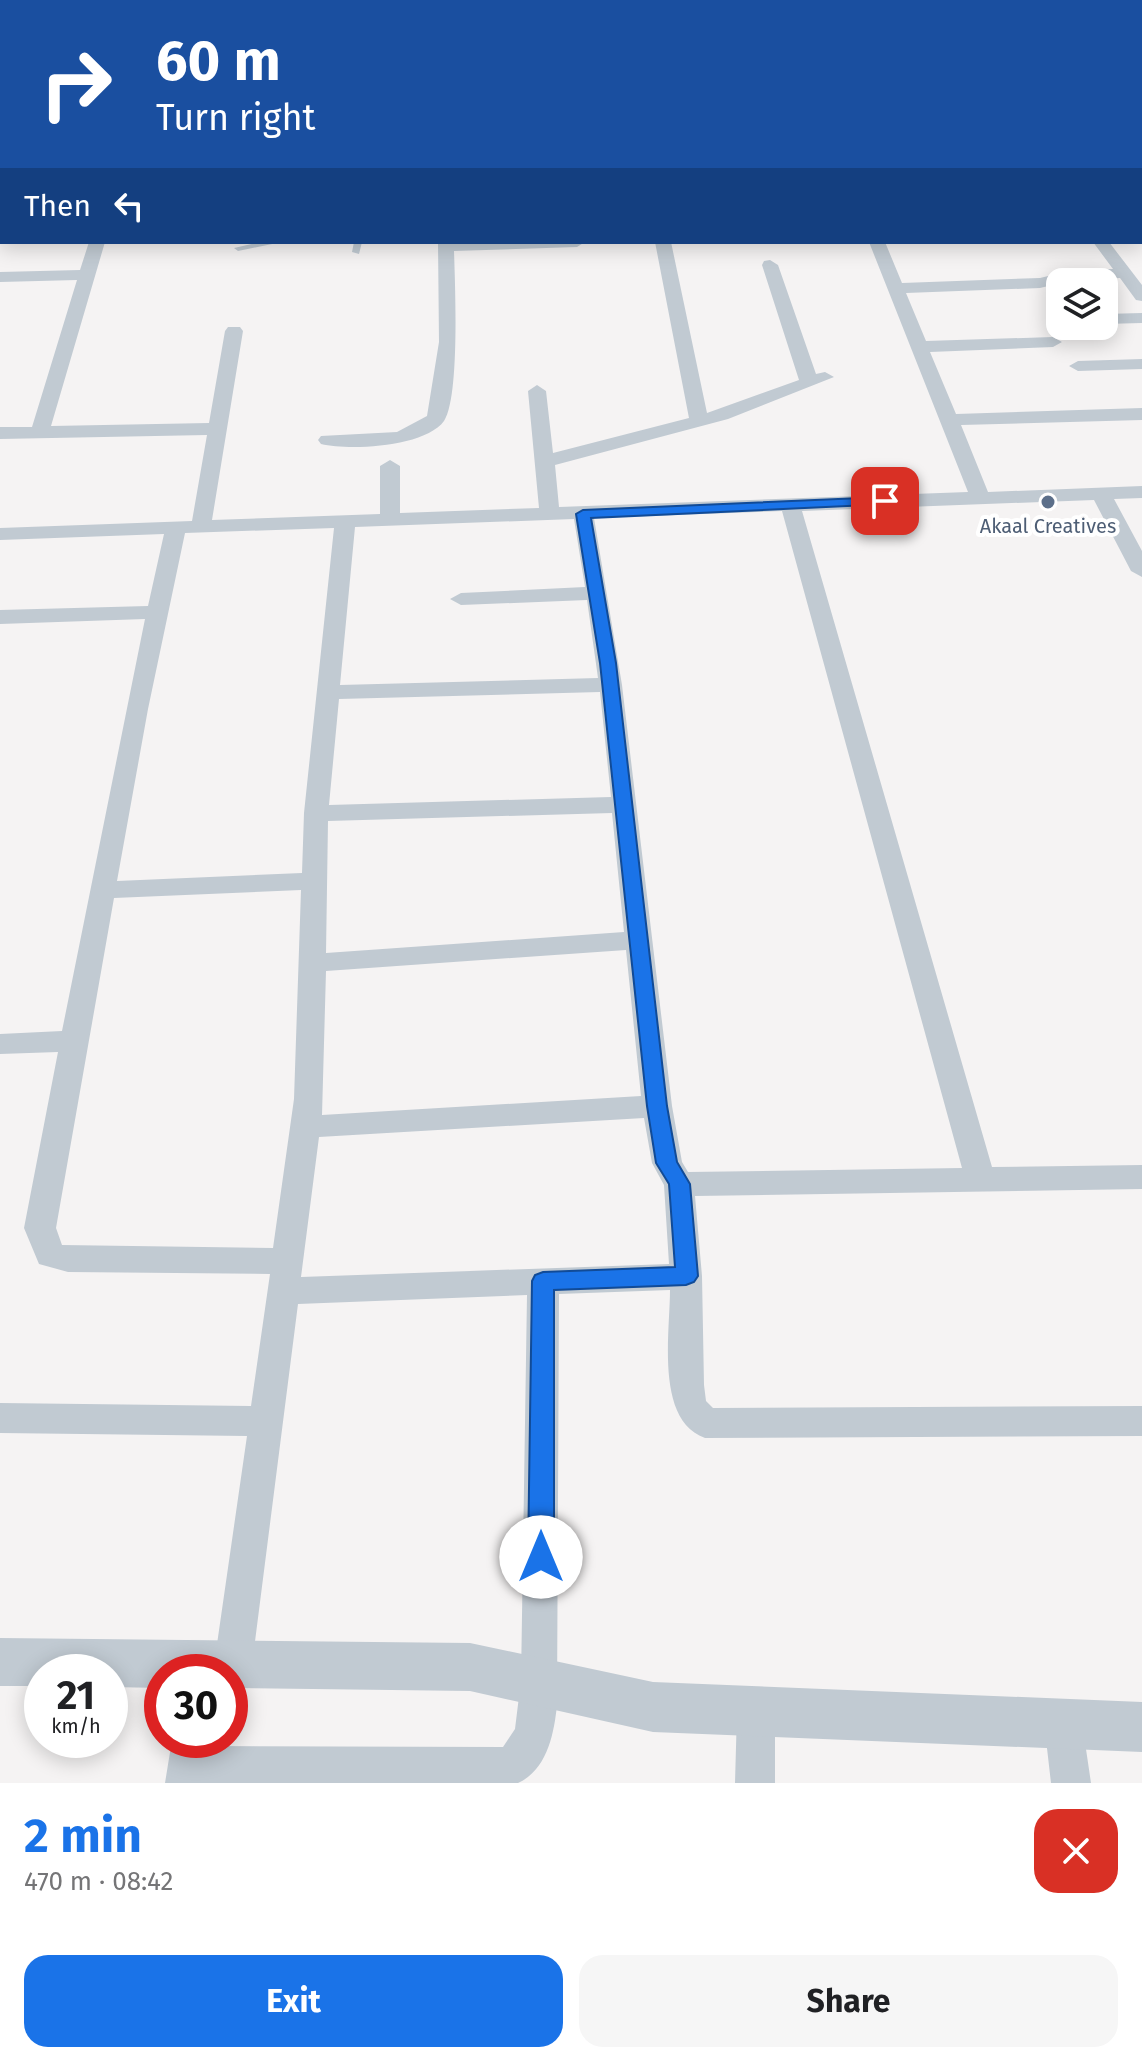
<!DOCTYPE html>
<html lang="en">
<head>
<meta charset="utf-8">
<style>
  :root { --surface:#fff; --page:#f6f6f6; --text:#202124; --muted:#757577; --accent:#1a73e8 }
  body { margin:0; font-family:"Fira Sans",sans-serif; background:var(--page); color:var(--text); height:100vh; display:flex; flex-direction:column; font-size:30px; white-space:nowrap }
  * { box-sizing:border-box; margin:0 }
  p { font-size:26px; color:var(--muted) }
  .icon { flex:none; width:44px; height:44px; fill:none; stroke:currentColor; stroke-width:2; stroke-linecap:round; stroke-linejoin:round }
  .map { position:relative; height:1783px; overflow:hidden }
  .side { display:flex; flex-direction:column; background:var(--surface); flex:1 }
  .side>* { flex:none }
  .top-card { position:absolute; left:0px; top:0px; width:1142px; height:244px; box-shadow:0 4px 20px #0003; background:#1a4fa0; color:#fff; overflow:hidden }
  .buttons { position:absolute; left:1046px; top:268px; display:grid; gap:16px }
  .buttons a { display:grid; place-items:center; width:72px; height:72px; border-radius:16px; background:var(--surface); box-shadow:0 4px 20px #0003; font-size:40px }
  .speed { position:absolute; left:24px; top:1654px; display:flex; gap:16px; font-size:40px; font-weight:700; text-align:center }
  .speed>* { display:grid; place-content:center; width:104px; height:104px; border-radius:50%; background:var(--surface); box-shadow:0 4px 20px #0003; line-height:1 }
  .speed small { font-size:20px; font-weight:400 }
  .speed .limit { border:12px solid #d22; background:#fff; color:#111 }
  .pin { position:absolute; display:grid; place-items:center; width:68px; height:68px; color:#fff; margin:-34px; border-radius:16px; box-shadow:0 4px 12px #0006 }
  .me { position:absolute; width:88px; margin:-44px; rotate:0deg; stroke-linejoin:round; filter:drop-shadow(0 0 6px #0008) }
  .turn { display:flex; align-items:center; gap:28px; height:168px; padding:0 24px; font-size:36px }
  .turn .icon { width:104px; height:104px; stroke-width:2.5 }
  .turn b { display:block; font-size:56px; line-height:68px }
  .then { display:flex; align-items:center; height:76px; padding:0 24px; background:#0003; gap:16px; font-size:30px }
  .round { display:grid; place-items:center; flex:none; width:84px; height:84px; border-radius:24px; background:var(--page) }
  .overview { display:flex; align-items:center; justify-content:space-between; height:136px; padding:0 24px }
  h1 { font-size:48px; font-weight:700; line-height:60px; color:var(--accent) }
  .cta { display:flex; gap:16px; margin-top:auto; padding:16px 24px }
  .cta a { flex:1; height:92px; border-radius:24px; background:var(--accent); color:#fff; font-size:32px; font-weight:700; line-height:92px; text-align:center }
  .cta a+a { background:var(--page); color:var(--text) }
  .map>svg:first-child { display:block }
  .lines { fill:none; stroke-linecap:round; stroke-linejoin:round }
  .service { fill:#c1cad2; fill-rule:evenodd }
  .minor { fill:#c1cad2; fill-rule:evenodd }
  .tertiary { fill:#c1cad2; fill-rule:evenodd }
  .route { fill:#1a73e8; stroke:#114b97; stroke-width:2 }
  .service-dot { fill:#5c6f8a; stroke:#fff; stroke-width:3 }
  .labels { text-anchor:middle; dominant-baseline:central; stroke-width:8; stroke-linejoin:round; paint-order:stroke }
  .far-service-label { font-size:20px; fill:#4e5e75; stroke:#fff }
</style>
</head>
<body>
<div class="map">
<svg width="1142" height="1783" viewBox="0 0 1142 1783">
  <rect width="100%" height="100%" fill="#f5f3f3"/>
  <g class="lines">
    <path class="service" d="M261,242H282L238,251L234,248Z
      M354,242H362L359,254L352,252Z"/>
    <path class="minor" d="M117,0H129V2H117Z
      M202,0H214V2H202Z
      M446,0H458V2H446Z
      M534,0H546V2H534Z
      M593,0H605V2H593Z
      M781,0H793V2H781Z
      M942,0H1012L941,2Z
      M1140,4L1142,5V14L1140,13Z
      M0,31H2V39H0Z
      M1140,76H1142L1140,85Z
      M1140,185H1142V195H1140Z
      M0,193H2V203H0Z
      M89,242H105L51,426L209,423L225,331L228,327H240L243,331L212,520L380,514V466L390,460L400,466V513L539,508L528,391L537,385L546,391L553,453L689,418L655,242H671L707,413L799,380L762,265L764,261L770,260L778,265L816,374L825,372L834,377L728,419L555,465L559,507L968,492L869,242H885L902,283L1040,278L1073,270L1113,269L1093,242H1109L1142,285V301L1136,300L1120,278L1073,280L1040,288L906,293L926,341L1053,337L1062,342L1053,347L930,352L956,414L1142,408V420L961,425L988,492L1142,486V498L1114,499L1142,551V577L1131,571L1094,500L802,511L992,1167L1142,1165V1189L695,1196L702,1276L704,1385L706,1401L713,1408L1142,1406V1436L705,1438C655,1420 670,1333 670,1290L559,1294L557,1705C554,1734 547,1770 518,1783H165L172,1740H210V1746L503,1747L515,1729L521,1680L527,1295L298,1304L252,1665L246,1678L233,1683L230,1672H217L214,1665L247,1436L0,1433V1403L251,1406L270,1274L68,1272L39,1264L24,1228L58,1052L0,1054V1034L62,1031L145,619L0,624V610L148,606L164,534L0,540V528L192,521L207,435L0,439V427H32L77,280L0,282V272L80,270ZM782,511L962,1168L688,1172L682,1162L672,1106L622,685L594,518ZM574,519L585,587L461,593L450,599L461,605L587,600L598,678L340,685L355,527ZM334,528L304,813L302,873L117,881L148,709L185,533ZM600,692L611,797L329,805L339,699ZM612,813L624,932L326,953L328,821ZM301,890L294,1099L273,1248L62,1245L56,1228L114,898ZM626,950L641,1096L322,1115L326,971ZM644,1118L652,1163L664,1185L669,1264L301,1277L319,1137Z
      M438,242H585L577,247L454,251C455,283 460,397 444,421C425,447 350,451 321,444L318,440L321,436L397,432L427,416L439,342Z
      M1142,313V323L1104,324V314Z
      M1142,359V369L1078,371L1069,366L1078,361Z
      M756,1692L770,1698L775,1711V1783H735L737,1711L742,1698Z
      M1063,1703L1077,1708L1082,1722L1091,1783H1051L1044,1722L1049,1708Z"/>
    <path class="tertiary" d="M997,0H1014L1015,2H998Z
      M1140,31H1142V41H1140Z
      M2,95V110L0,111V96Z
      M0,148H2V160H0Z
      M1140,155L1142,156V169L1140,168Z
      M0,1638L470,1643L653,1682L1142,1702V1752L653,1732L470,1691L230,1688V1672H162V1688L110,1687V1672H42V1686H0Z"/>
  </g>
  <path class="route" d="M885,497L892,501L890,504L591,518L616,663L667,1106L677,1162L690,1184L698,1276L694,1282L686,1285L554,1290V1557L550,1565L541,1569L532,1565L528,1557L532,1281L535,1275L543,1272L675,1267L669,1184L656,1163L647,1106L600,663L576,514L583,510Z"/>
  <circle class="service-dot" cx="1048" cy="502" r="8"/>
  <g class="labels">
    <g class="far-service-label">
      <text x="1048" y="526">Akaal Creatives</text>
    </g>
  </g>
</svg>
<div class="buttons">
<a><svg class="icon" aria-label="layers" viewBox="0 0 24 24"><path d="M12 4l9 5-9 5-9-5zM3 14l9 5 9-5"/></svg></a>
</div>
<div class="speed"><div>21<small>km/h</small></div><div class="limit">30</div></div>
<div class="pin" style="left:885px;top:501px;background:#d93025"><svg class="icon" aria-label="arrive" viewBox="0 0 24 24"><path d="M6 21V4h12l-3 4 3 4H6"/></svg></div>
<svg class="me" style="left:541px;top:1557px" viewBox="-20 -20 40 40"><circle r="19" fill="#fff"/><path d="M0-13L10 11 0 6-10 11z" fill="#1a73e8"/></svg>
<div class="top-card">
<div class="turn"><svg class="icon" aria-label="right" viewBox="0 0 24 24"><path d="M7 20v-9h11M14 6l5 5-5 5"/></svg><div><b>60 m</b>Turn right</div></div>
<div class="then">Then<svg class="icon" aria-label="left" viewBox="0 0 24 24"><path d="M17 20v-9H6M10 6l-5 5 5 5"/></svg></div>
</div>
</div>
<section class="side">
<div class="overview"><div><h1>2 min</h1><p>470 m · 08:42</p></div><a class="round" style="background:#d93025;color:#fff"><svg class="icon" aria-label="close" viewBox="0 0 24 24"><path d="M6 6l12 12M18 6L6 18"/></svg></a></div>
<div class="cta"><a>Exit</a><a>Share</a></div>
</section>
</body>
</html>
